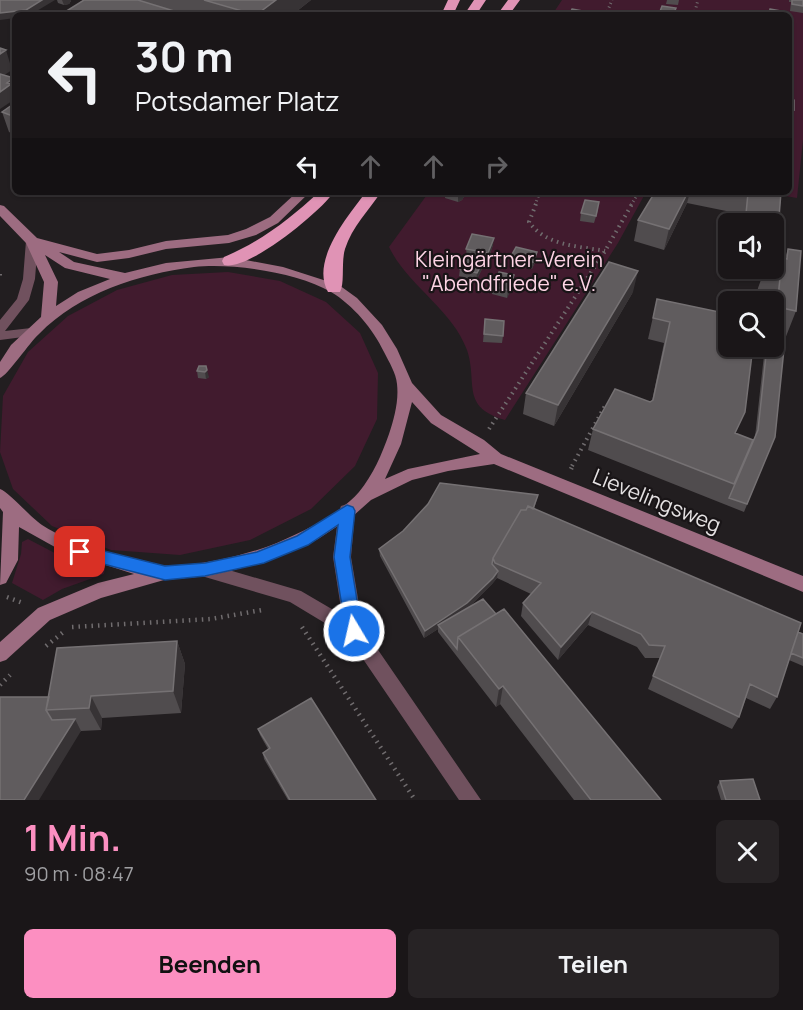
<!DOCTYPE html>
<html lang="de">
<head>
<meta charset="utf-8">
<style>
  :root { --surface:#1a1618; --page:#272325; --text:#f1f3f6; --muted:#9f9fa2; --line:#383537; --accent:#fc8fc1 }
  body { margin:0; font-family:Manrope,sans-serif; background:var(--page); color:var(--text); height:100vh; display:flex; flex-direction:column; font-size:22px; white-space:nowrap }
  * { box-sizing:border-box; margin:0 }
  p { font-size:20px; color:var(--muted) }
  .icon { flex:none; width:33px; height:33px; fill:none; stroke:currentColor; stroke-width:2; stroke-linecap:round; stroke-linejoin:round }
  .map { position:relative; height:800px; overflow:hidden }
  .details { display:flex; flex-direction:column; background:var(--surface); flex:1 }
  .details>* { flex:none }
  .guide { position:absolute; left:12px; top:12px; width:780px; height:183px; border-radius:9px; box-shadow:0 2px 4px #0004,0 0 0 2px var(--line); background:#1a1618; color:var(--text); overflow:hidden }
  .tools { position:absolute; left:718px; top:213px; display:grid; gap:12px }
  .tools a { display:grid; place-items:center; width:66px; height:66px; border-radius:9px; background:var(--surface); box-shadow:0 2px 4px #0004,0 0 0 2px var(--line); font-size:30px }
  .pin { position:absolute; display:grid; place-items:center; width:51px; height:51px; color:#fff; margin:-26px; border-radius:12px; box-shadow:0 3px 9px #0006 }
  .me { position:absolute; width:66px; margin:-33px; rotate:351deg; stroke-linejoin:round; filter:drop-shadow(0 0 4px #0008) }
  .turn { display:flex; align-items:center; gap:21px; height:126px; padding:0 24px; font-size:27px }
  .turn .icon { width:78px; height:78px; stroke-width:2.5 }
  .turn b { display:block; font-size:42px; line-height:51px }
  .lanes { display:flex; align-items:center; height:57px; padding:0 24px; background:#0003; justify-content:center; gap:30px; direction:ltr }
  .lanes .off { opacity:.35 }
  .round { display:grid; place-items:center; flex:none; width:63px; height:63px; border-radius:9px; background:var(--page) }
  .head { display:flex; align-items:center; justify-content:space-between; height:102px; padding:0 24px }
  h1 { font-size:36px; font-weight:700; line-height:45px; color:var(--accent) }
  .button { display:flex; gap:12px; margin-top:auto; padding:12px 24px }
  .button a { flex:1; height:69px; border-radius:9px; background:var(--accent); color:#111; font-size:24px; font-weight:700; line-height:69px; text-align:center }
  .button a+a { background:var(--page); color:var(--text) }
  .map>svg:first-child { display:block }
  .green { fill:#411b2e }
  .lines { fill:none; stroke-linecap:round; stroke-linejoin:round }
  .path-far2 { stroke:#706c6e; stroke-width:3; stroke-dasharray:1 3; stroke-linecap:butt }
  .path-far1 { stroke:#706c6e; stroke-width:4; stroke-dasharray:1.5 4.5; stroke-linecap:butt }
  .path { stroke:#706c6e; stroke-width:4.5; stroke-dasharray:1.5 5; stroke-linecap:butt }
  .lane { fill:#70515e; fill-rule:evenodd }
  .street { fill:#70515e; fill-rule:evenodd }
  .secondary { fill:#9d6c81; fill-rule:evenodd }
  .highway { fill:#e093b5; fill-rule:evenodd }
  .wall { fill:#504c4e }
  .shaded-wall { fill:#373335 }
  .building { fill:#605c5e; stroke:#757173; stroke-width:1.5 }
  .route { fill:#1a73e8; stroke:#114b97; stroke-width:1.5 }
  .labels { text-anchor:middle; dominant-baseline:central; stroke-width:4.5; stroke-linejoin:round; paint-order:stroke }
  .park-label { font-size:21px; fill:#fed4e5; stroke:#191517 }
  .street-label { font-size:21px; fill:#e5e2e3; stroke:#191517 }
</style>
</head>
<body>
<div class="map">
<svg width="803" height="800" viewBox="0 0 803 800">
  <rect width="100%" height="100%" fill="#221e20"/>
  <path class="green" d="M562,0H803V140L797,198L762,192H789V15H552Z
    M429,192H646L618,243L505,420C460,407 478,383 467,350C452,309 408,286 389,247Z
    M228,272L280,281L326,302L360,333L378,373L377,419L355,466L311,509L250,540L180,555L111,550L52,526L13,489L0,452L3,396L28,352L68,316L117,290L172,275Z
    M28,539L70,561L105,569L104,574L62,589L43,600L12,583L21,554L22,542Z"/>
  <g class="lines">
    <path class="path-far2" d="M606,15L612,0
      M694,15L698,0
      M535,205L540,192
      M631,205L639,192"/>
    <path class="path-far1" d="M536,204L529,222C546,246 578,246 605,251
      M0,274V280
      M489,429L605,251L632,204
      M572,466L606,404L611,406"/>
    <path class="path" d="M571,469L573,465
      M7,597L23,603
      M72,627L211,619L262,610
      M302,627L415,800
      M46,646L66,630
      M0,685L10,675"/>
    <path class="lane" d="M32,237L38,241L35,279L29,300L5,331L31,328L37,332L31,336L0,340V320L17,299L23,279L26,241Z"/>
    <path class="street" d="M347,504L353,506L355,511L351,557L363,628L481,800H459L348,637L290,602L205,577L199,575L196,570L199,565L205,563L301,591L342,615L333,557L339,511L341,506Z"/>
    <path class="secondary" d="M297,192H310L278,223L256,235L229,243L166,249L129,258L97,262L59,252L74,262L125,273L166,263L230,257L283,267L339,285L357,298L382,325L397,349L412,383L441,415L484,440L501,454L803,576V592L494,464L448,471L412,480L371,500L353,516L318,539L262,563L208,576L164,580L101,598L50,620L6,660L0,662V642L38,608L98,583L134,574L62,551L19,527L18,560L6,583L0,585L3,512L0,508V489C9,492 30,517 42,525C73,545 123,560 160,565C189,569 241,556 269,546C297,535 339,515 359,492C373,475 382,454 389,434C394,419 399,401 397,384C396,373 389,362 384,352C373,329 353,305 331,292C297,272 233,263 194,267C139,274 79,293 39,334C30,342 7,376 0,378V362L11,345L41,317L44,282L26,243L0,216V205L4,206L37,238L97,254L129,250L166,241L228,235L246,229L270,217ZM45,255L65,268L110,279L78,292L56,306L58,282ZM412,402L431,423L480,454L408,469L385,479L401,444Z"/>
    <path class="highway" d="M448,0H460L453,15H441Z
      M474,0H486L476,15H464Z
      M508,0H520L509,15H497Z
      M319,192H334C320,212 249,271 224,265L222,261L224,257C260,242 290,219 319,192Z
      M366,192H381C369,210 352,227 345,249C341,262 345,283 340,292H328C310,260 349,215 366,192Z"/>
  </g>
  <path class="wall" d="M57,0H71V1L69,4L64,5L58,3Z
    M82,0H311L292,15H60L83,1Z
    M667,0H679L678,5L666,4Z
    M789,0H803V13L790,11L791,2H789Z
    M789,99L794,110L792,117H789Z
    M15,103V135L9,132L2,112Z
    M445,192H467L462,200L458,202L445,198Z
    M655,192H788L786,196L781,195L776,255L785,258L788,249L796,311L785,339L775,437L744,512L588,450L593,429L652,401L664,343L648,339L657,299L736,434L753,440L731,493L755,437L765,346H774V302H755L758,288L762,277L737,272V268H774V224H740L741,214L687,203L664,250L634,241L638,220Z
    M598,210L594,223L580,221L581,213Z
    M493,245L488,260L480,259L483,267L476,281L459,276L460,269L467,256L466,249Z
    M511,256L536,260L532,269L510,264Z
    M514,275V283L507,298L492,294V286Z
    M633,292L554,426L523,414L526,393Z
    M485,319L503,336L502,343L483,342Z
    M199,366L209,377L206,379L198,378L197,371Z
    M538,495L534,509L803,634V666L789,660L777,697L770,709L746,698L739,717L732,729L648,689L660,658H645L637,647L588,625L558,660L521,616L523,603L531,594L497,578L492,584L470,606L496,614L661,800H574L500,704L496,707L438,632V629L424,638L380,556L379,549Z
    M177,641L185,664L181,713L102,718L101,730L81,731L0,800L49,697Z
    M258,729L376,800H288L264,759L263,753L268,749L260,735Z
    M720,781L760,800H721L717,787Z"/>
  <path class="shaded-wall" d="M42,0H55L30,15H15V18L0,20V13Z
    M62,0H71V1L69,4L64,5Z
    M276,0H311L292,15H256Z
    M6,50L12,70L0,78V54Z
    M14,78L15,99L0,109V92L7,83Z
    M463,192H467L462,200L458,202V194Z
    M688,192H690L687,203L664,250L669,229Z
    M494,238L493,245L488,260V253Z
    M537,252L536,260L532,269L533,262Z
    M484,260L483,267L476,281L477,273Z
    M638,271L633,292L554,426L558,405Z
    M514,275V283L507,298L508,290Z
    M207,370L209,377L206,379L205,372Z
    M498,571L497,578L492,584L466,610L438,625V629L424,638L425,631Z
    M592,612L588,625L558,660L561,647Z
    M177,641L185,664L181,713L173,691Z
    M503,686L500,704L496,707L499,689Z
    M91,696L102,718L101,730L89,708Z
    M75,719L81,731L39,800H24Z"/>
  <path class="building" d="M0,0H42L26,10L0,13Z
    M84,0H138L187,15H60Z
    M204,0H276L256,15Z
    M792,0H803V6L792,4Z
    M662,6L676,8L673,15L659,14Z
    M572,9L583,11L581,15H569Z
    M770,9L787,12L786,15H769Z
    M0,48L6,50L0,54Z
    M0,74L14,78L7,83L11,84L0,92Z
    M789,99L794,100V110L789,109Z
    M15,103V117L2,112Z
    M789,117H792L791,124H789Z
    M789,134H792L790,142H789Z
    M449,192H463L458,194Z
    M655,192H688L669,229L638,220Z
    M742,192H781L776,255H774V224H745L748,193Z
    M585,200L599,202L596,216L581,213Z
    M472,234L494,238L488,253L466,249Z
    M516,247L537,252L533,262L511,256Z
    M788,249L801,251L796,311L777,307L780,278L766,275L767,268H774V255L787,259Z
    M467,256L484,260L477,273L460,269Z
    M609,262L638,271L558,405L526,393Z
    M499,272L514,275L508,290L492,286Z
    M657,299L729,314V346H753L745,412L735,433L753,440L734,484L593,429L615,389L650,402L653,400L670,322L653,318Z
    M485,319L504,321L503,336L484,334Z
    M774,337L785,339L775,437L747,504L729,498L758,430L767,346H774Z
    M199,366H206L207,370L205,372L197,371Z
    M440,483L538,495L533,509L528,506L526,510H521L493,558L492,564L498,571L493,578L467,603L425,631L379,549L403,531L428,504Z
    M528,506L801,623L777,697L750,684L739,717L653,676L665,646L649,645L641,634L592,612L561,647L523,603L541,583L495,563L493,558L521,510H526Z
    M483,599L496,614L458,637L457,649L438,625Z
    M504,609L661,800H591L503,686L499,689L458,637Z
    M798,632L803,634V658L791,653Z
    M177,641L173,691L91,696L89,708L46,710L57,648Z
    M0,697H49L46,710L52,720L75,719L24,800H0Z
    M311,698L376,800H290L263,753L270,748L258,729Z
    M753,779L760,800H726L720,781Z"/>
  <path class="route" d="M347,505L353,507L355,511L350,557L362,631L360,636L354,638L348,636L346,631L334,557L338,525L308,545L264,563L205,576L165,580L80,558L74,556L72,552L74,547L80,545L165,566L205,563L257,552L297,536Z"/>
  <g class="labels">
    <g class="park-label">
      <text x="509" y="259">Kleingärtner-Verein<tspan x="509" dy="24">"Abendfriede" e.V.</tspan></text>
    </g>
    <g class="street-label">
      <text transform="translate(657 500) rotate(22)">Lievelingsweg</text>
    </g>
  </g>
</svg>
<div class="tools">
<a><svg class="icon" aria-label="sound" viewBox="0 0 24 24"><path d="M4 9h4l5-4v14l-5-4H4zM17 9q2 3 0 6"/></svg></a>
<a><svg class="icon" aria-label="search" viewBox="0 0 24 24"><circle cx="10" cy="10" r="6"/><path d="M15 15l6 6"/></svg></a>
</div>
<div class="pin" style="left:80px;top:552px;background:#d93025"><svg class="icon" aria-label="arrive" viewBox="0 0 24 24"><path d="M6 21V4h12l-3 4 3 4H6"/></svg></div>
<svg class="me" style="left:354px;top:631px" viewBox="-20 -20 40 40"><circle r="17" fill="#1a73e8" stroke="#fff" stroke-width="3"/><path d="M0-11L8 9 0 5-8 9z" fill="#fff"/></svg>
<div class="guide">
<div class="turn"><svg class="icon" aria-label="left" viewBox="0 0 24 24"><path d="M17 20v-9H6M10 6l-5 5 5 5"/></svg><div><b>30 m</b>Potsdamer Platz</div></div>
<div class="lanes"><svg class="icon" aria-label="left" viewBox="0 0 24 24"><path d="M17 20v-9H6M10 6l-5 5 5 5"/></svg><svg class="icon off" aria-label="ahead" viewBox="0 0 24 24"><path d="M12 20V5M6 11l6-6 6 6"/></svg><svg class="icon off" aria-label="ahead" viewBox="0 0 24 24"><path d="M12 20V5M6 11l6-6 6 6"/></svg><svg class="icon off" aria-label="right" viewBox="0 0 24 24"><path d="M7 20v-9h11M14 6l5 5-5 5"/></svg></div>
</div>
</div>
<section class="details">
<div class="head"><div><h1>1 Min.</h1><p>90 m · 08:47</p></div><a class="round"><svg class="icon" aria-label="close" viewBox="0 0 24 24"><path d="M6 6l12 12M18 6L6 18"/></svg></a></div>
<div class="button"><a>Beenden</a><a>Teilen</a></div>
</section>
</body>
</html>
